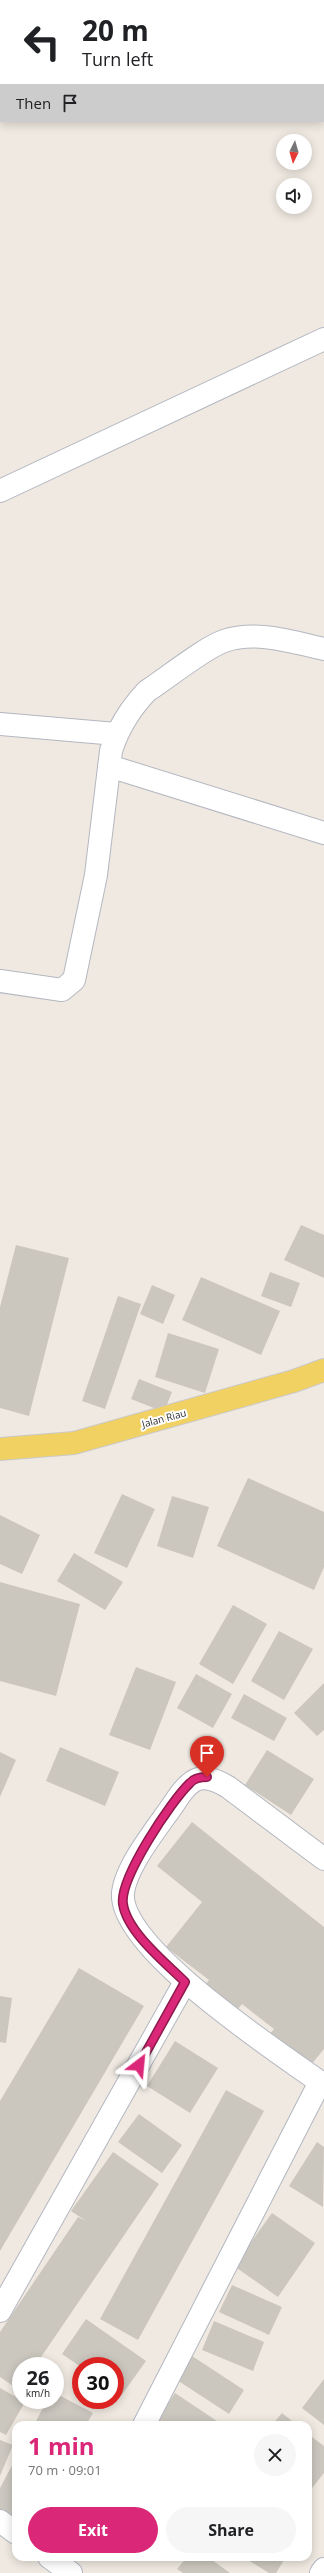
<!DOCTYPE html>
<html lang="en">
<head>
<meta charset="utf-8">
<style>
  :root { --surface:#fff; --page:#f6f6f6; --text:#202124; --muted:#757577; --accent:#db2777 }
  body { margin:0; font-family:"Open Sans",sans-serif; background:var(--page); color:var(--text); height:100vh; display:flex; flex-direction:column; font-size:15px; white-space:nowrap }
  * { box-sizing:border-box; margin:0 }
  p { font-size:13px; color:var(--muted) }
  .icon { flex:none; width:22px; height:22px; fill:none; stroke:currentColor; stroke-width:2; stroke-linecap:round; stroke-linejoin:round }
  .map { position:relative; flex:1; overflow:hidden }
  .drawer { position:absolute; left:12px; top:2421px; width:300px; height:140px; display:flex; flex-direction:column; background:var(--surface); border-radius:12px; box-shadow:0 2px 10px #0003 }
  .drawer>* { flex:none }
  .guide { position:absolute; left:0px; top:0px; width:324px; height:122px; box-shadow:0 2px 10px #0003; background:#fff; color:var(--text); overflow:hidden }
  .needle { width:26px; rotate:185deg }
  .buttons { position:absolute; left:276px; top:134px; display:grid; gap:8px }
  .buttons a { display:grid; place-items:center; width:36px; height:36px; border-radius:50%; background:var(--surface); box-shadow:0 2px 10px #0003; font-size:20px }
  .speed { position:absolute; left:12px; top:2357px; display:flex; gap:8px; font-size:20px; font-weight:700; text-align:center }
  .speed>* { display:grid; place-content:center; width:52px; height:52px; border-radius:50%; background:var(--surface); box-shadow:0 2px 10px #0003; line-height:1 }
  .speed small { font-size:10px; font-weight:400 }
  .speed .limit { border:6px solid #d22; background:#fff; color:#111 }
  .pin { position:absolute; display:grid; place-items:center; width:34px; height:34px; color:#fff; margin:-41px -17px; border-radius:50% 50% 50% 0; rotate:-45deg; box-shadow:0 0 4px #0007 }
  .pin .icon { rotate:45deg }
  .me { position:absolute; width:44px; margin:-22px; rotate:29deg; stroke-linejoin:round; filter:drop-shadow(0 0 3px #0008) }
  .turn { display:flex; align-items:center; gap:14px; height:84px; padding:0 16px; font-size:18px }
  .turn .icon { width:52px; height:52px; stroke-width:2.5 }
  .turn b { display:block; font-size:28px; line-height:34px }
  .then { display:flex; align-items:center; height:38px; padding:0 16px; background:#0003; gap:8px; font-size:15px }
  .round { display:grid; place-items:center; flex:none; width:42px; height:42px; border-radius:21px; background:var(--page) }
  .summary { display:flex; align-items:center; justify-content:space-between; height:68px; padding:0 16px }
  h1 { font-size:24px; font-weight:700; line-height:30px; color:var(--accent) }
  .action { display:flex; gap:8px; margin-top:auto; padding:8px 16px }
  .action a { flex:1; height:46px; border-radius:24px; background:var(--accent); color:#fff; font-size:16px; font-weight:700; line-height:46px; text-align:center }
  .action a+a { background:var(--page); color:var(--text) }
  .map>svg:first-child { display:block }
  .building { fill:#cbc7bf }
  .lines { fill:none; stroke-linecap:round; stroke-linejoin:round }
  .minor-casing { stroke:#b4b7c1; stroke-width:24 }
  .major-casing { stroke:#c9c9c9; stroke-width:24 }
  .minor { stroke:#fff; stroke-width:22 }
  .major { stroke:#f2d163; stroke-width:22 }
  .route-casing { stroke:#8e194d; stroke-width:10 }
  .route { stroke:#db2777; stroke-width:7 }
  .labels { text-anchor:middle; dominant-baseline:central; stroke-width:4; stroke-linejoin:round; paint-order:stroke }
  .street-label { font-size:10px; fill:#2e2e2e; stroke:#fff }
</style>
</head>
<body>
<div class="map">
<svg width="324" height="2573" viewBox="0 0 324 2573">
  <rect width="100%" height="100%" fill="#efe9e1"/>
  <path class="building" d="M301,1225L324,1235V1278L284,1260Z
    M16,1245L69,1258L29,1416L0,1408V1307Z
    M270,1272L300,1283L291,1307L261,1296Z
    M201,1277L280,1311L261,1355L182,1320Z
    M152,1285L175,1295L163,1324L140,1314Z
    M118,1296L141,1304L105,1409L82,1401Z
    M168,1333L219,1349L205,1393L155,1377Z
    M139,1379L172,1392L164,1412L131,1399Z
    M248,1478L324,1512V1567L314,1590L217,1546Z
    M122,1494L155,1509L127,1568L94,1553Z
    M172,1496L209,1507L193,1558L157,1546Z
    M0,1515L40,1535L22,1574L0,1564Z
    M74,1553L123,1582L105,1610L57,1581Z
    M0,1582L80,1604L56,1696L0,1681Z
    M233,1605L267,1624L233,1684L199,1664Z
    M279,1631L313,1649L284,1700L251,1681Z
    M136,1667L176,1682L150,1750L109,1735Z
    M196,1674L232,1694L213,1728L177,1708Z
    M324,1683V1730L317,1736L294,1713Z
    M244,1694L287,1718L274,1741L231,1718Z
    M60,1747L119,1772L105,1806L46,1781Z
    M267,1750L314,1779L291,1815L245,1785Z
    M0,1752L16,1760L0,1797Z
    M192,1822L324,1927V2049L306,2071L266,2039L274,2029L242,2004L238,2009L206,1984L209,1980L166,1947L202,1902L157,1866Z
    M79,1968L144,2006L0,2251V2101Z
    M0,1996L12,1998L6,2043L0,2042Z
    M175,2041L218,2068L190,2113L147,2086Z
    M226,2090L264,2111L138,2340L100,2319Z
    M139,2114L182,2145L162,2173L118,2142Z
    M317,2142L324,2147L323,2207L289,2186Z
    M113,2152L159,2184L35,2366H21V2387L19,2390L0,2377V2332L78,2217L86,2221L71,2211Z
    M272,2213L315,2243L278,2297L234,2266Z
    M232,2285L282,2307L269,2335L219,2312Z
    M86,2319L146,2361L121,2396L115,2391V2366L81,2367L62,2354Z
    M214,2321L264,2342L253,2371L202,2350Z
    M192,2356L244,2390L229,2414L177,2380Z
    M324,2379V2425L302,2408Z
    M0,2388L25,2402L6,2435L0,2432Z
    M55,2393L93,2413L86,2425H34L47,2400H55Z
    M175,2393L223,2425H154Z
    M282,2413L297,2425H272Z
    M308,2434L324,2446V2473L312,2488L308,2486Z
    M0,2440L13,2445L0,2476Z
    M16,2458V2519L0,2511V2488Z
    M187,2557H208L230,2573H183L177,2569Z
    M243,2557H286L276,2573H269Z"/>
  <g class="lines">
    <g class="minor-casing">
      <path id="minor" d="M0,491L324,339
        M0,724L116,734
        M109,766L324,833
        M0,981L62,990L74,980L96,875L111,751C118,728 130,709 147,691C166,679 204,648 224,641C257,630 292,642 324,649
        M324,1859L228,1787C202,1771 191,1777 175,1802C159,1826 126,1865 123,1893C118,1948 280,2053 324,2085
        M0,2311L185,1982
        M144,2425L320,2082
        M0,2521L16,2533
        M49,2557L71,2573
        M321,2573L324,2569"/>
    </g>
    <g class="major-casing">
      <path id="major" d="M0,1449L74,1443L294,1381L324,1370"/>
    </g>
    <use href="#minor" class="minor"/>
    <use href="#major" class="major"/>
  </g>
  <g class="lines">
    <g class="route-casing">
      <path id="route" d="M139,2065L185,1982C166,1963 127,1932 123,1904C119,1879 171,1801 190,1783C194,1778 201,1777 207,1777"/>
    </g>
    <use href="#route" class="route"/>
  </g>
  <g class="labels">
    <g class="street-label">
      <text transform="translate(164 1418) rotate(-15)">Jalan Riau</text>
    </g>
  </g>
</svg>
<div class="buttons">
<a><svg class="needle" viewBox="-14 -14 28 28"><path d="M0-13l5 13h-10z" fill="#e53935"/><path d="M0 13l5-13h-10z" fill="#757577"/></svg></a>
<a><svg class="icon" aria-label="sound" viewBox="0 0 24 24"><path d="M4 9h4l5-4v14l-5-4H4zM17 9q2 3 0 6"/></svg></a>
</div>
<div class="speed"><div>26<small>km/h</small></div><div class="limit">30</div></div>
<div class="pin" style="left:207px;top:1777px;background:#d93025"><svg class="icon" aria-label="arrive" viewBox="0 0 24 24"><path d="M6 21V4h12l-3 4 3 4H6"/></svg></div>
<svg class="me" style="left:139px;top:2065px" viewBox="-20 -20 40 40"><path d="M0-17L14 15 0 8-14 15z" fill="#db2777" stroke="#fff" stroke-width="4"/></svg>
<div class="guide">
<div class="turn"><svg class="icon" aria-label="left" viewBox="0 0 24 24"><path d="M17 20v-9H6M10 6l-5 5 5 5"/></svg><div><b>20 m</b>Turn left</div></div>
<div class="then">Then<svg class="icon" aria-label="arrive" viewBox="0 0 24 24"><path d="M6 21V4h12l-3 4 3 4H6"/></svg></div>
</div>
<section class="drawer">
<div class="summary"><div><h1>1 min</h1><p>70 m · 09:01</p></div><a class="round"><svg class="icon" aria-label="close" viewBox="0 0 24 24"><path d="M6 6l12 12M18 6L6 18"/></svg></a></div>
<div class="action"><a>Exit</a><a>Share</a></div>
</section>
</div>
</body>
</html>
